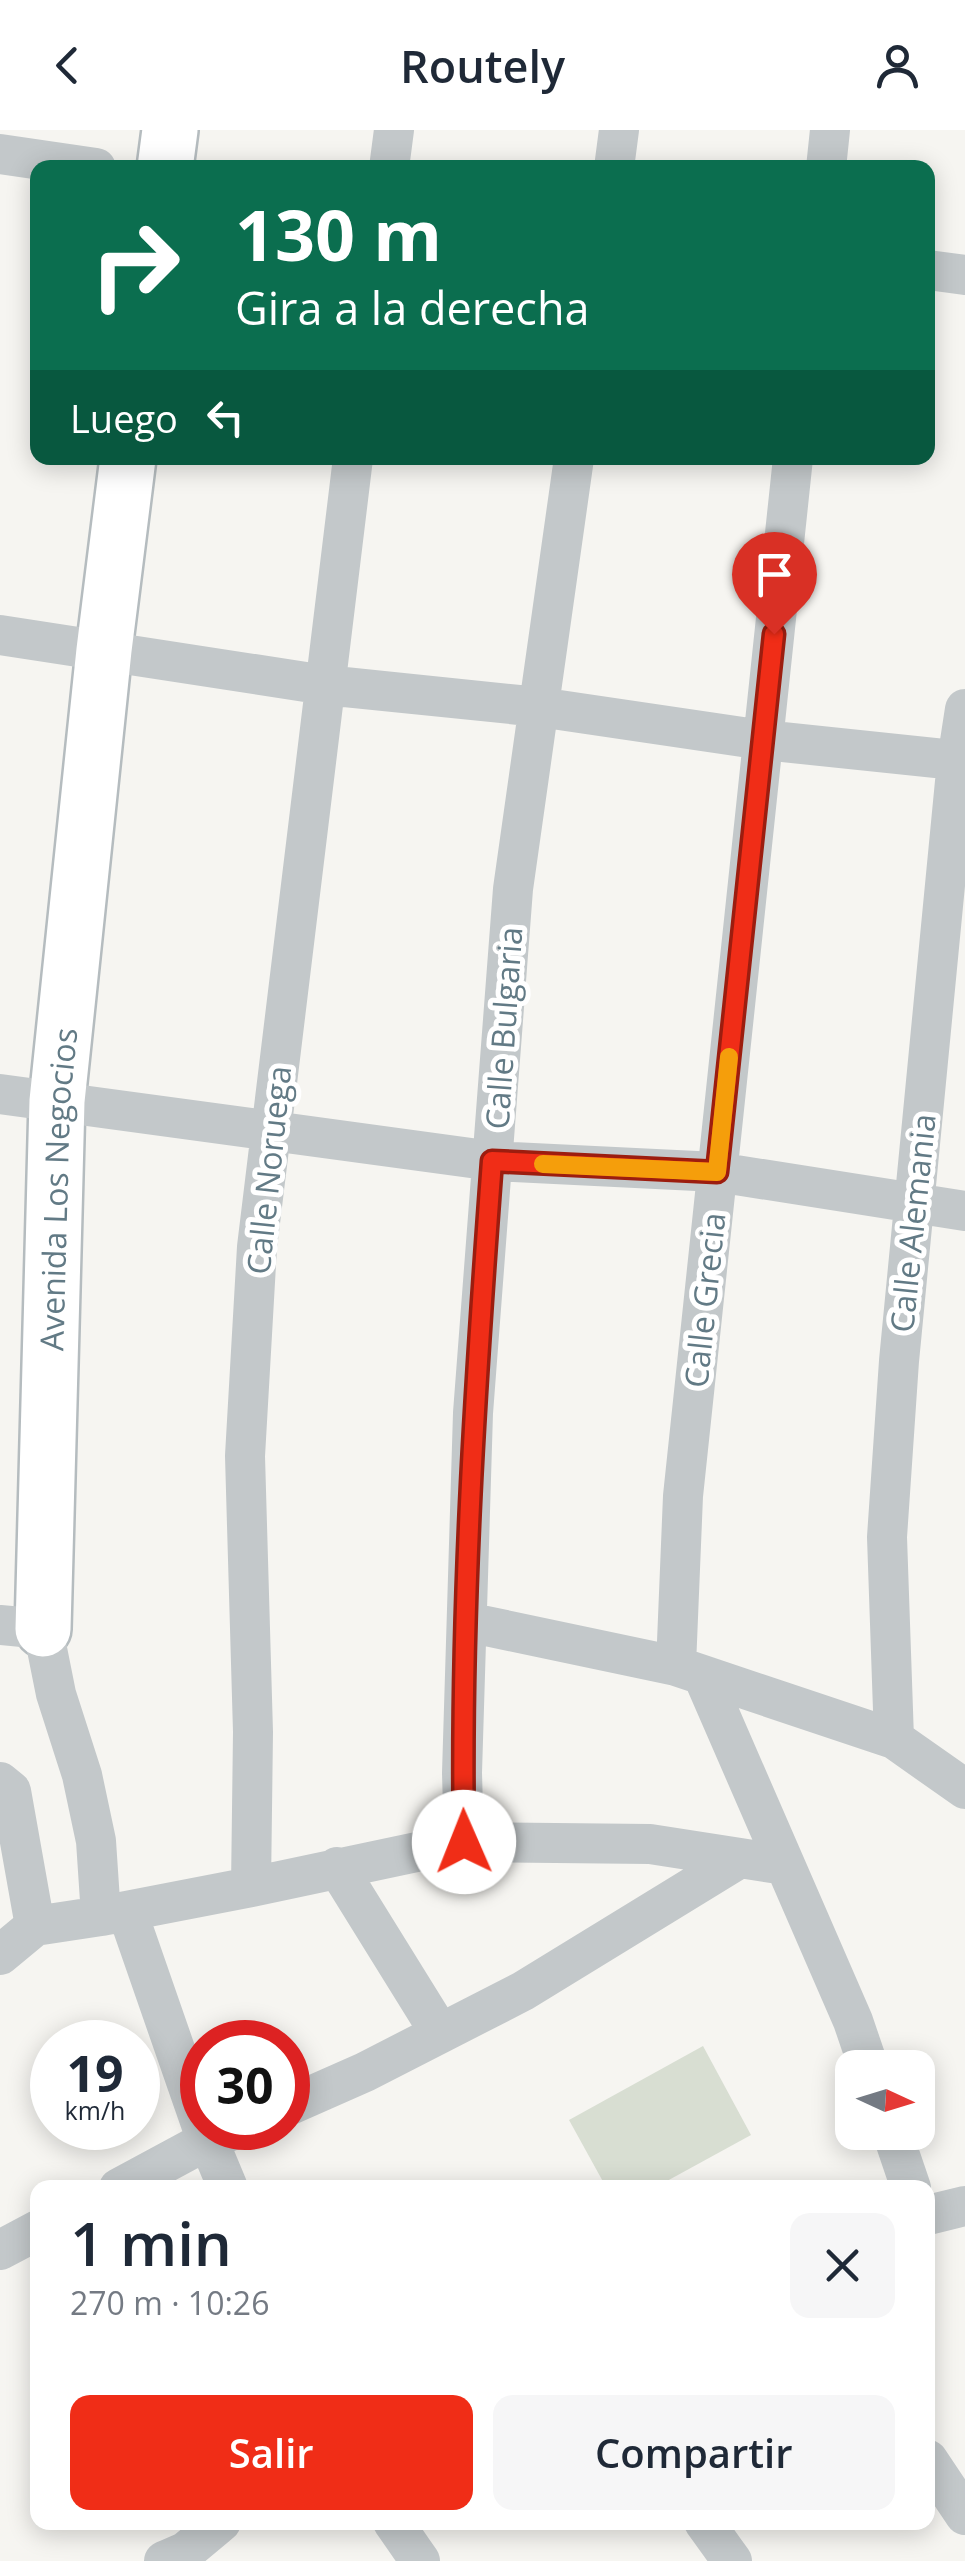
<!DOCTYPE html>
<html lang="es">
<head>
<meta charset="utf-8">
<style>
  :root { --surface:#fff; --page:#f6f6f7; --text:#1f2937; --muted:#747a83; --accent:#f02d17 }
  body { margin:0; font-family:"Open Sans",sans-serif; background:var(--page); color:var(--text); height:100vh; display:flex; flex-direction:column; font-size:38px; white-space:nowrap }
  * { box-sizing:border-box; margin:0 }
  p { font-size:32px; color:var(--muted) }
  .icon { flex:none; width:55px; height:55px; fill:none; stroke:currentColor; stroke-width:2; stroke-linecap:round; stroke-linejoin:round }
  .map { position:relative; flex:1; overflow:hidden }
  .panel { position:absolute; left:30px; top:2050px; width:905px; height:350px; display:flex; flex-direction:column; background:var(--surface); border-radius:20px; box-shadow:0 5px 25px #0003 }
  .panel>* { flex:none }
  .guide { position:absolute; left:30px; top:30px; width:905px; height:305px; border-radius:20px; box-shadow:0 5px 25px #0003; background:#0b6e4f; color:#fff; overflow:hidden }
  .needle { width:65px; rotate:94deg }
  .fabs { position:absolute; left:835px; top:1920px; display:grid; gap:20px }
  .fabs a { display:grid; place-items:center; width:100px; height:100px; border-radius:20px; background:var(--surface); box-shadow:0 5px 25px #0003; font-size:50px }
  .speed { position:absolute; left:30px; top:1890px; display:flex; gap:20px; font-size:50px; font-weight:700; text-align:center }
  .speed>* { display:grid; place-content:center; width:130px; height:130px; border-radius:50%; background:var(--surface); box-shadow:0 5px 25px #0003; line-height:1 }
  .speed small { font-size:25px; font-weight:400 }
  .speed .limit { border:15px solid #d22; background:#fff; color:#111 }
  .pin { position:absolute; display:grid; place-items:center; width:85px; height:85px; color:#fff; margin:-102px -42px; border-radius:50% 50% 50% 0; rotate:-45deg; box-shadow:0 0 10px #0007 }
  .pin .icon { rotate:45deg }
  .me { position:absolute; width:110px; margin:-55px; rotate:359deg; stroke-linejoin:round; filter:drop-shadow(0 0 8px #0008) }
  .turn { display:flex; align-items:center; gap:35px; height:210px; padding:0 40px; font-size:45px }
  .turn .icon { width:130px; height:130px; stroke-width:2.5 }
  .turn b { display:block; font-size:70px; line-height:85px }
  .then { display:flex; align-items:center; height:95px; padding:0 40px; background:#0003; gap:20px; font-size:38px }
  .round { display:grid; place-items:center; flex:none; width:105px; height:105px; border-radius:20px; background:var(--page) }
  .headline { display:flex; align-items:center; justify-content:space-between; height:170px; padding:0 40px }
  h1 { font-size:60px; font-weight:600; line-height:75px }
  .primary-button { display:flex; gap:20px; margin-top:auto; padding:20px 40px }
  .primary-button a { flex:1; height:115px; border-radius:20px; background:var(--accent); color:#fff; font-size:40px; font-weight:600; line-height:115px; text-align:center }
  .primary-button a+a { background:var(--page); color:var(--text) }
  header { display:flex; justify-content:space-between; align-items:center; height:130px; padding:0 40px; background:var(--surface); font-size:45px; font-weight:600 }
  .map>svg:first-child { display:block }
  .green { fill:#d8ded2 }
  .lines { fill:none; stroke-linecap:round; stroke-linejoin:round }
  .secondary-casing { stroke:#b5bcbf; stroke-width:60 }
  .street { stroke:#c3c8ca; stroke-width:40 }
  .secondary { stroke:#fff; stroke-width:55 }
  .route-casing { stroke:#9c1d0f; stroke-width:25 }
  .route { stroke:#f02d17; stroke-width:18 }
  .slow { stroke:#f59e0b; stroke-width:18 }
  .labels { text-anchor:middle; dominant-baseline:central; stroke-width:10; stroke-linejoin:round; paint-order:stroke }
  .street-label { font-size:32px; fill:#627a85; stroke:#fff }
</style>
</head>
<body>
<header><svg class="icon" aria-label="back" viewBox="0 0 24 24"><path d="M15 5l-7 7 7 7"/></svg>Routely<svg class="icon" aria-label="person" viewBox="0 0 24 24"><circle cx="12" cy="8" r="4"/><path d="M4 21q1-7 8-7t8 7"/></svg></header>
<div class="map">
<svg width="965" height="2431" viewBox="0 0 965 2431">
  <rect width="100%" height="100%" fill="#f6f5f1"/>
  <path class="green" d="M703,1916L751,2005L656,2057H606L569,1990Z"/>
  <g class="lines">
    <g class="secondary-casing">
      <g id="secondary">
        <path d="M165,38L170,0"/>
        <path id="s1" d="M43,1499L57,971L104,520L128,328"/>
      </g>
    </g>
    <path class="street" d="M0,24L96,38
      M389,38L394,0
      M614,38L619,0
      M826,38L830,0
      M928,140L965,145
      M0,505L325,555L539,577L763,610L965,631
      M0,964L493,1031L717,1042L965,1081
      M467,1492L676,1536L894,1609L965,1659
      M0,1495L43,1499L56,1564L82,1645L96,1711L101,1786
      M676,1536L683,1366L793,328
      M703,1546L853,1891L869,1938
      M894,1609L887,1407L899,1231L957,631L965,579
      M0,1652L11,1661L35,1796
      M464,1712L462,1643L473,1283L513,759L574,328
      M337,1737L440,1903
      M251,1757L253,1602L245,1326L257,1117L353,328
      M127,1781L202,1997
      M0,1825L35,1796L101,1786L251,1757L464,1712L650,1714L785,1735
      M288,1976L365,1942L523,1861L740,1728
      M203,1998L228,2058
      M892,2002L911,2058
      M119,2058L208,2010L238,1998
      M928,2085L965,2076
      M0,2120L38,2100
      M928,2330L965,2385
      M393,2392L420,2431
      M704,2392L732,2431
      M164,2431L185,2422L221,2392"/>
    <use href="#secondary" class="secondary"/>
  </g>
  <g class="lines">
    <g class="route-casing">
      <path id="route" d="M464,1712C460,1485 475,1258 492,1031L717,1042L774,504"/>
    </g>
    <use href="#route" class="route"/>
    <path class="slow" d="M543,1034L717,1042L729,927"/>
  </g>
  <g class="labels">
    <g class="street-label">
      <text transform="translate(503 898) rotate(-86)">Calle Bulgaria</text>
      <text transform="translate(268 1040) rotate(-84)">Calle Noruega</text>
      <text stroke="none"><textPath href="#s1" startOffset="440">Avenida Los Negocios</textPath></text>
      <text transform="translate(912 1093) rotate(-84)">Calle Alemania</text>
      <text transform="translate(704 1170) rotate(-84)">Calle Grecia</text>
    </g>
  </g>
</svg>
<div class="fabs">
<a><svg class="needle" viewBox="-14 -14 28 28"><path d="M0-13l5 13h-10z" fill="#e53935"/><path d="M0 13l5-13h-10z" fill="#747a83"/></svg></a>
</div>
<div class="speed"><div>19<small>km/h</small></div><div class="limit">30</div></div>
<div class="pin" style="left:774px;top:504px;background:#d93025"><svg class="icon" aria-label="arrive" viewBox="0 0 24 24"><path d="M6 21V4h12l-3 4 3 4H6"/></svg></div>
<svg class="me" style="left:464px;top:1712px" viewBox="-20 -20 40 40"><circle r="19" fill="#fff"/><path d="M0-13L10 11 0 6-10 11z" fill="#f02d17"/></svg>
<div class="guide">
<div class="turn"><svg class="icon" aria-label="right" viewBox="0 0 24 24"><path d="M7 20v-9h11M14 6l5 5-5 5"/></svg><div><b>130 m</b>Gira a la derecha</div></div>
<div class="then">Luego<svg class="icon" aria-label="left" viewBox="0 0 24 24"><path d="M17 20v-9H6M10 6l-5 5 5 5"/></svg></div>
</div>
<section class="panel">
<div class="headline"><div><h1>1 min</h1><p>270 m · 10:26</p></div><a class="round"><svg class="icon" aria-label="close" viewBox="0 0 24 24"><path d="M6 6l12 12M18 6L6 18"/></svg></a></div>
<div class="primary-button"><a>Salir</a><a>Compartir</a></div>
</section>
</div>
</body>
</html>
